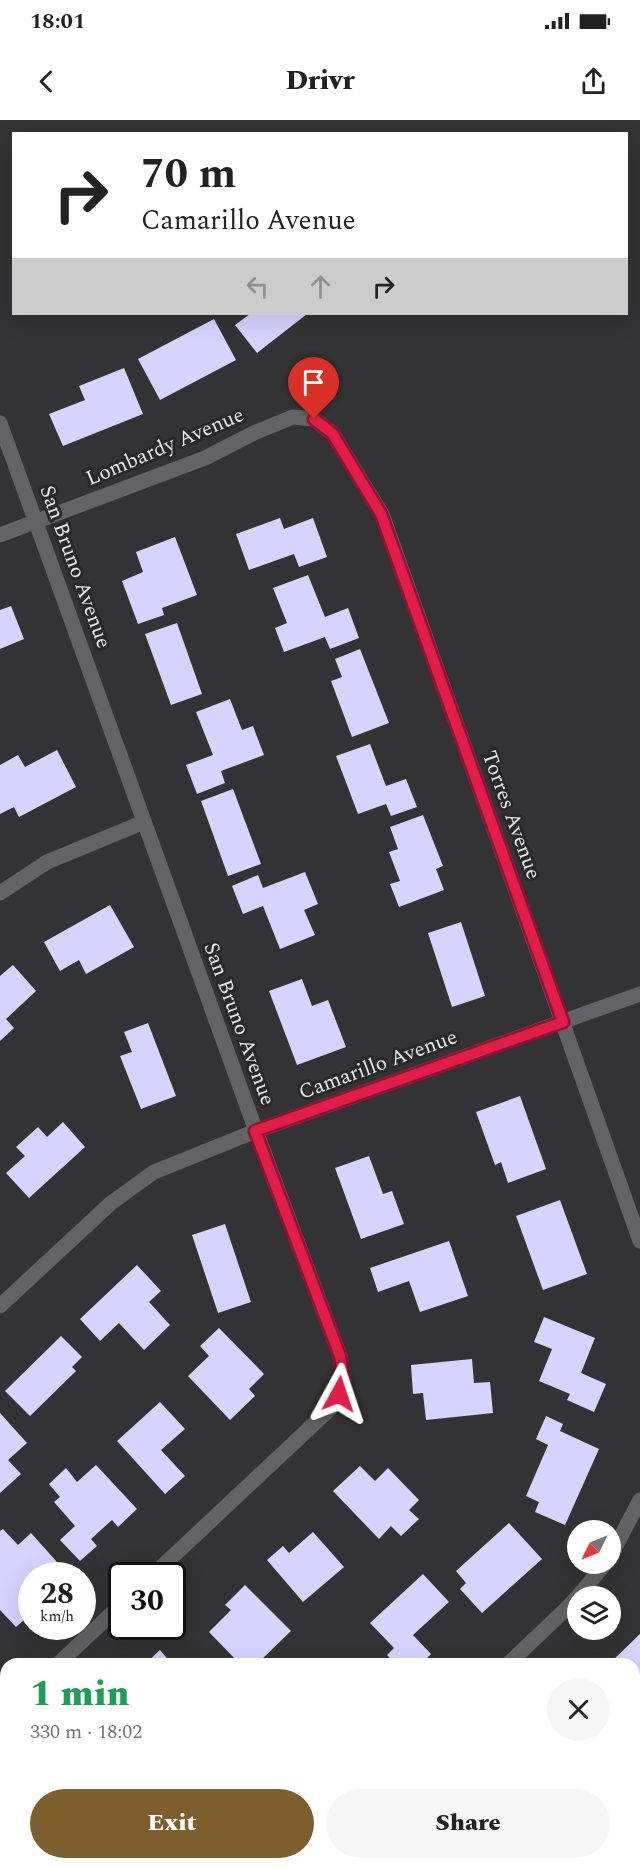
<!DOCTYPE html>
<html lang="en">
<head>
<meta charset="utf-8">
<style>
  :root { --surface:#fff; --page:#f6f6f6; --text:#222; --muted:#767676; --accent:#7d5f2d }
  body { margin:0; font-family:Spectral,serif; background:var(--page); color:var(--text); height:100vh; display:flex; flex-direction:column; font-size:22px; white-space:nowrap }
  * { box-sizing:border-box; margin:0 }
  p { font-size:20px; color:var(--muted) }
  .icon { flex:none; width:33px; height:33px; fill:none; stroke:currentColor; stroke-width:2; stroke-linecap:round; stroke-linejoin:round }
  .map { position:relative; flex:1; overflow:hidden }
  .details { position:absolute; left:0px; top:1538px; width:640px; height:212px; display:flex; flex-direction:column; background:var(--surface); border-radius:18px 18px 0 0; box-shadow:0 6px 24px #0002 }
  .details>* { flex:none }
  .hud { position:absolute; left:12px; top:12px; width:616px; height:183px; border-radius:0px; box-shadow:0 6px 24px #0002; background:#fff; color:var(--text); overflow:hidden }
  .needle { width:39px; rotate:227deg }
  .tools { position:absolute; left:567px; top:1400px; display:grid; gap:12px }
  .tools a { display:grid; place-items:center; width:54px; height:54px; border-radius:50%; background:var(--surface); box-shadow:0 6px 24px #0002; font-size:30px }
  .speed { position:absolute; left:18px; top:1442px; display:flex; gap:12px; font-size:30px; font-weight:700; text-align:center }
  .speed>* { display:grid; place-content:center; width:78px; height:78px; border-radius:50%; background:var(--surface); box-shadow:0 6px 24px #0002; line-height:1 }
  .speed small { font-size:15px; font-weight:400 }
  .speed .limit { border:3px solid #111; border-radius:9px; background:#fff; color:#111 }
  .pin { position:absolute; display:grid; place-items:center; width:51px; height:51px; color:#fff; margin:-62px -26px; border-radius:50% 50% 50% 0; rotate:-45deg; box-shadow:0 0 6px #0007 }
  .pin .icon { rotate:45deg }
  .me { position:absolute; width:66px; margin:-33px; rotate:5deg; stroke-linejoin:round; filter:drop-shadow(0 0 4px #0008) }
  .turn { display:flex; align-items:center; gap:21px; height:126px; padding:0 30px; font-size:27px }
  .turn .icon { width:78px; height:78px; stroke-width:2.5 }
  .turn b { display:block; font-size:42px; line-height:51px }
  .lanes { display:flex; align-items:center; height:57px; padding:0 30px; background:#0003; justify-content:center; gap:30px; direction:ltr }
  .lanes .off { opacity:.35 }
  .round { display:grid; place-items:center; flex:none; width:63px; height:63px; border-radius:32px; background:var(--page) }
  .summary { display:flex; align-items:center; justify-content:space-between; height:102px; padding:0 30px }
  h1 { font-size:36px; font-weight:800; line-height:45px; color:#1e9e55 }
  .action { display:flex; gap:12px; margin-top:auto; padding:12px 30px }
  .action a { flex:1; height:69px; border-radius:36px; background:var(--accent); color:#fff; font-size:24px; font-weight:800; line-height:69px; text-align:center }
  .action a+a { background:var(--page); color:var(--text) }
  .status { display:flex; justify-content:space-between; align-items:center; height:42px; padding:0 30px; background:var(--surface); direction:ltr }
  .status svg { height:16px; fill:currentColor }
  header { display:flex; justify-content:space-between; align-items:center; height:78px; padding:0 30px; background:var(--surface); font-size:27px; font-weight:800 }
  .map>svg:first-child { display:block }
  .building { fill:#d5d4fe }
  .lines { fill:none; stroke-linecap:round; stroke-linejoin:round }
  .minor { stroke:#636366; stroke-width:15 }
  .route-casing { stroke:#92132f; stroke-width:15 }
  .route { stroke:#e11d48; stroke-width:10 }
  .labels { text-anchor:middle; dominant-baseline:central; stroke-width:6; stroke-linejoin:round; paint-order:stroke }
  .street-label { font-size:21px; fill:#e6e6e7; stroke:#29292b }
</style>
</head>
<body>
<div class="status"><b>18:01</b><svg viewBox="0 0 49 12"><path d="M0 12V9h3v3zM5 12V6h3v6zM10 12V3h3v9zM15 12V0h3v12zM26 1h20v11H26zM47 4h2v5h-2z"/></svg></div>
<header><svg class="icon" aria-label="back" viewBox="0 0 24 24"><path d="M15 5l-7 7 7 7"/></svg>Drivr<svg class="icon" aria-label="share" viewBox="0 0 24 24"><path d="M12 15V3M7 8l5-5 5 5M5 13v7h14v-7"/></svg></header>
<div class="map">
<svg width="640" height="1748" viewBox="0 0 640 1748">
  <rect width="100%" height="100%" fill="#333335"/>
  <path class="building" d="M250,194H307L257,233L235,205Z
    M214,199L236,240L160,280L138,239Z
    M124,248L143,294L63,326L49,294L85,280L79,266Z
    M280,398L284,409L313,398L327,437L299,447L294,434L249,450L236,414Z
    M175,417L197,475L162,488L164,495L138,504L122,461L143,452L136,432Z
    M308,455L325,497L348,488L359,518L330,529L325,517L284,532L275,508L287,503L273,468Z
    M11,486L24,519L0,529V490Z
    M177,503L202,574L171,585L145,514Z
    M360,529L389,603L352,617L331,561L342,557L335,539Z
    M230,579L242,610L253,606L264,635L221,651L225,663L197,674L186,645L213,635L196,592Z
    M370,624L386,666L406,659L417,687L391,696L386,684L358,694L336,636Z
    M57,630L76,667L19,697L14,687L0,694V645L18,635L25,647Z
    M233,669L261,744L228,756L201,681Z
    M423,695L443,746L436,749L444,770L399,787L390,764L400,761L389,732L398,729L390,707Z
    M305,752L318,784L304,790L315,815L280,829L263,786L243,794L232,766L258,755L263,768Z
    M110,785L134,827L86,854L79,840L60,851L44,822Z
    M461,802L485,876L452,887L428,813Z
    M13,845L36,871L6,899L14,908L0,921V856Z
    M302,859L312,886L328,880L346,927L297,945L269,871Z
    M148,903L176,976L141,989L120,936L132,932L124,912Z
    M520,976L546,1049L508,1063L501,1042L495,1045L476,992Z
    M63,1002L85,1027L29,1078L6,1053L25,1036L16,1027L38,1007L47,1017Z
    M369,1036L383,1074L392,1071L404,1104L361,1119L335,1048Z
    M560,1080L587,1154L543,1170L516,1096Z
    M225,1104L251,1182L218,1193L192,1115Z
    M449,1121L468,1176L420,1192L409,1161L378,1172L370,1148Z
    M137,1145L161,1171L149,1182L170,1205L144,1230L119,1203L100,1221L80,1199Z
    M544,1197L595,1218L581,1253L606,1264L594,1292L567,1280L570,1274L539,1261L552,1229L534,1222Z
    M219,1208L264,1254L249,1269L255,1276L230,1300L188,1256L209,1236L200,1226Z
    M61,1216L82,1237L72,1247L76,1251L30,1296L5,1271Z
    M472,1239L474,1263L490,1262L493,1293L426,1300L423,1273L413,1274L411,1245Z
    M160,1282L185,1309L161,1330L185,1356L165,1374L117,1321Z
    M0,1293L27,1323L8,1340L21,1354L0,1373Z
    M546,1296L563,1304L560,1311L599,1329L565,1405L535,1392L539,1382L526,1376L548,1325L536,1319Z
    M96,1345L137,1389L118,1407L112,1400L91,1419L97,1426L80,1441L60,1420L75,1406L54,1382L60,1377L49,1364L66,1348L77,1362Z
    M360,1346L375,1361L388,1348L419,1380L409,1390L419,1399L401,1416L391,1406L379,1419L333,1371Z
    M509,1403L542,1439L482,1493L460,1469L466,1463L456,1451Z
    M3,1409L18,1425L31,1413L57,1442L43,1455H32V1466L25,1472L32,1479V1493L16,1507L0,1490V1411Z
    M313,1412L344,1447L303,1482L267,1440L283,1426L289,1433Z
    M423,1454L449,1482L413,1515L431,1534L421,1544H395L387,1535L394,1528L370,1503Z
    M245,1465L291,1511L260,1541L256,1538L251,1544H240L209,1512L231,1490L225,1485Z
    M640,1514V1581L634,1587V1544H609Z
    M160,1530L172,1544H145Z
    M6,1691V1743H24L19,1748H0V1697Z
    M148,1743H173L168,1748H153Z
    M386,1743H423L428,1748H381Z"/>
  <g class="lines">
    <path class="minor" d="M0,303L256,1011L340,1236L344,1261L333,1286L153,1455
      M0,415L205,338L256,312L293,297L314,299L332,313L382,394L640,1121
      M0,773L47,742L144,702
      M0,1186L111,1083L154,1052L256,1011L640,874
      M610,1437L640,1380
      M578,1476L606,1443
      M58,1544L122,1484
      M508,1544L566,1489L578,1476
      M0,1598L6,1592
      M288,1748L293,1743"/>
  </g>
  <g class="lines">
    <g class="route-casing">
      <path id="route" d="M314,299L332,313L381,394L563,902L255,1011L340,1236L344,1262L339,1274"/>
    </g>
    <use href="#route" class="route"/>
  </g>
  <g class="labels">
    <g class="street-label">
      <text transform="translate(165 327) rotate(-23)">Lombardy Avenue</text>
      <text transform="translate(75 447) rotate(70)">San Bruno Avenue</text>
      <text transform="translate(511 695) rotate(70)">Torres Avenue</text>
      <text transform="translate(239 904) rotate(70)">San Bruno Avenue</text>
      <text transform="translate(378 945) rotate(-20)">Camarillo Avenue</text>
    </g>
  </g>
</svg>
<div class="tools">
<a><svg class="needle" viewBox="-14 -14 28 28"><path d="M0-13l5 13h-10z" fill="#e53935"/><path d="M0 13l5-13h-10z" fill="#767676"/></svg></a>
<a><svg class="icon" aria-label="layers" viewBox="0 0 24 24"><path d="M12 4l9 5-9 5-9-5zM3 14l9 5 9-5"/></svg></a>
</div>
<div class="speed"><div>28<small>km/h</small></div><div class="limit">30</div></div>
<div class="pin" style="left:314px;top:299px;background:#d93025"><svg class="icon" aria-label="arrive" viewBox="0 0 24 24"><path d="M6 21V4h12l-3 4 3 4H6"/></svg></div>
<svg class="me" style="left:339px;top:1274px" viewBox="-20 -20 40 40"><path d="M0-17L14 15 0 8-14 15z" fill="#e11d48" stroke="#fff" stroke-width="4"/></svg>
<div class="hud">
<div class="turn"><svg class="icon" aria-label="right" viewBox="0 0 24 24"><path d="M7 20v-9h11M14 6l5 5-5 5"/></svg><div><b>70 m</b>Camarillo Avenue</div></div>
<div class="lanes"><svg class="icon off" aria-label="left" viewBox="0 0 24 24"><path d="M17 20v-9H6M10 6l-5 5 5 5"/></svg><svg class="icon off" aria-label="ahead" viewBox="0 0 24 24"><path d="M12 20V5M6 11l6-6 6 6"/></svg><svg class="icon" aria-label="right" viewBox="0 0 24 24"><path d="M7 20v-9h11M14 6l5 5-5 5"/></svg></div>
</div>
<section class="details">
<div class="summary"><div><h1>1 min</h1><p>330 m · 18:02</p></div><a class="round"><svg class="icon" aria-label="close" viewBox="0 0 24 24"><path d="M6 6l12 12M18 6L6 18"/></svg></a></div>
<div class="action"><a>Exit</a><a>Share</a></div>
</section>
</div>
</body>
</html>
